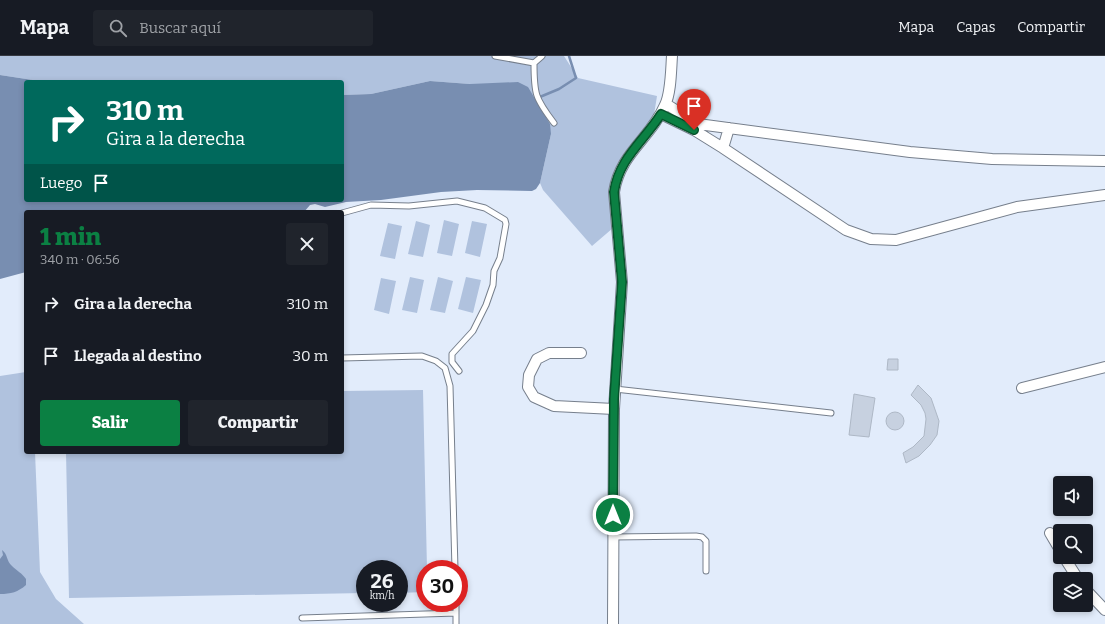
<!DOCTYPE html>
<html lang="es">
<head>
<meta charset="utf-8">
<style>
  :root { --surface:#171b24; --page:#20242c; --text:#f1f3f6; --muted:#9ea1a6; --line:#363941; --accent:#0b8043 }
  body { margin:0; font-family:Bitter,serif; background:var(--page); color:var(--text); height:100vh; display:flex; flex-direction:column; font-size:15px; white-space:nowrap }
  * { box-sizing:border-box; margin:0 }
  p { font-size:13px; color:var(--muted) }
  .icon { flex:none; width:22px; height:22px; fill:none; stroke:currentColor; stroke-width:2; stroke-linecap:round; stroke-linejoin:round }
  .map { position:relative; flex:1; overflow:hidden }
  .sheet { position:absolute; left:24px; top:154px; width:320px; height:244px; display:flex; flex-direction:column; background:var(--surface); border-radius:4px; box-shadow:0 2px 6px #0003 }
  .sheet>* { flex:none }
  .hud { position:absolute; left:24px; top:24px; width:320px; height:122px; border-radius:4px; box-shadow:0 2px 6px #0003; background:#00695c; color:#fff; overflow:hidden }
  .fabs { position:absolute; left:1053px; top:420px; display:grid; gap:8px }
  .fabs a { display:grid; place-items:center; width:40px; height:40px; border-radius:4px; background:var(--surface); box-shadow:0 2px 6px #0003; font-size:20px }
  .speed { position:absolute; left:356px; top:504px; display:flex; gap:8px; font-size:20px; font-weight:700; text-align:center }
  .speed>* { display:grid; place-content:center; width:52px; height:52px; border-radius:50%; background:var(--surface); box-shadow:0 2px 6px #0003; line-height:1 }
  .speed small { font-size:10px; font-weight:400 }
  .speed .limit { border:6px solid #d22; background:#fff; color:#111 }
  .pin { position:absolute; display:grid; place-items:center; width:34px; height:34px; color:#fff; margin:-41px -17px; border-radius:50% 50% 50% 0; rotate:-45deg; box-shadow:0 0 4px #0007 }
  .pin .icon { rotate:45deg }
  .me { position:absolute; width:44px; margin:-22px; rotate:0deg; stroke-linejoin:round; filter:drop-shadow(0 0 3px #0008) }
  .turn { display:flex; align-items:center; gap:14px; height:84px; padding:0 16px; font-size:18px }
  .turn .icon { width:52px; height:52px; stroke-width:2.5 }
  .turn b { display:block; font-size:28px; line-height:34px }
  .then { display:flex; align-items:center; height:38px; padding:0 16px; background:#0003; gap:8px; font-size:15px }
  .round { display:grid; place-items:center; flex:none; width:42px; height:42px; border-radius:4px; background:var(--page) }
  .headline { display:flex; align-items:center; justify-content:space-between; height:68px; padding:0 16px }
  h1 { font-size:24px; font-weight:800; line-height:30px; color:var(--accent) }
  .cta { display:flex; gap:8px; margin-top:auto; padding:8px 16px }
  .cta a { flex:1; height:46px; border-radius:4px; background:var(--accent); color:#fff; font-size:16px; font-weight:800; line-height:46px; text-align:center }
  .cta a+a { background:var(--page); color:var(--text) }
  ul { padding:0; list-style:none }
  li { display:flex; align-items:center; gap:12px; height:52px; padding:0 16px }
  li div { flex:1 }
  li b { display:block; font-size:15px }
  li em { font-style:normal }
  header { display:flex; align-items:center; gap:24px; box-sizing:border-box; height:56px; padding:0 20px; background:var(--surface); border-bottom:1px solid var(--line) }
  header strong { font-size:19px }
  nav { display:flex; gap:22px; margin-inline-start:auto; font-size:14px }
  .search { width:280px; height:36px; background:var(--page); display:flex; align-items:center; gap:10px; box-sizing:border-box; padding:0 14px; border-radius:4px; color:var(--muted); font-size:15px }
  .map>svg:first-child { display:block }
  .green { fill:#b0c2de }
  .water { fill:#788eb1 }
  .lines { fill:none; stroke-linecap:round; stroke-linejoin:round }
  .stream { stroke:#788eb1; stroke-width:2.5 }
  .building { fill:#c7d1e0; stroke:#aeb8c6 }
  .service-casing { stroke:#767f8c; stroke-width:7 }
  .minor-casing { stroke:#767f8c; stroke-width:12 }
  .service { stroke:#fff; stroke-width:5 }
  .minor { stroke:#fff; stroke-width:10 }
  .route-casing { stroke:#07532c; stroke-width:10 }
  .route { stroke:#0b8043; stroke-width:7 }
</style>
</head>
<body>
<header>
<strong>Mapa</strong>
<div class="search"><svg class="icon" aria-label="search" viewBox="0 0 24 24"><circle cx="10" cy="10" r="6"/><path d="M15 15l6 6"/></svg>Buscar aquí</div>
<nav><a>Mapa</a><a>Capas</a><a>Compartir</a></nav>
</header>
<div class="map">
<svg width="1105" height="568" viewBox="0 0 1105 568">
  <rect width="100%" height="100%" fill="#e2ecfb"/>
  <path class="green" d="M0,0H564L578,22L657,40L653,65L622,109L613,172L592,190L543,134L540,127L551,78L470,28L430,25L371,38L342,39V26H46L0,19Z
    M444,164L459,168L452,200L437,197Z
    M416,165L430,169L423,201L408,198Z
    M472,165L487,168L480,201L465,197Z
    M388,167L402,170L395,203L380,200Z
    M410,221L424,224L417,257L402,254Z
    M438,221L453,225L445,257L430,254Z
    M466,221L481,224L473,257L458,253Z
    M381,222L396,225L389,258L374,254Z
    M26,316V396H35L40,516L56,543L84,568H0V320Z
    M423,334L427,513H425V536L399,537V513H365V537L69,542L66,396H342V335Z"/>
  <path class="water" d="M0,19L46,26H26V144H342V39L371,38L430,25L470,28L518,26L528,31L550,68L551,78L540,127L536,133L532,135L477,134L441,136L381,144L346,146L325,151L315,148L310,149L304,156H26V216L0,223Z
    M2,494C8,498 6,505 12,510C17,515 22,517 26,523V529C18,536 11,538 0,538V503L3,499Z"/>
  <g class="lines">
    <path class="stream" d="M535,43L559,33L576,22L569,0"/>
  </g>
  <path class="building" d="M888,303H898V314H887Z
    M918,329L931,342L939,365L937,379L930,389L919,400L906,407L903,397L913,391L924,380L926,363L925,357L921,349L911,339Z
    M854,338L875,342L869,381L849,379Z
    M886 365a9 9 0 1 1 18 0a9 9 0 1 1-18 0Z"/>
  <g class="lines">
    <g class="service-casing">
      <path id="service" d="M495,0L534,7
        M542,0L534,7C534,38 535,42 554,67
        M342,157L371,149L409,150L457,145L485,152L505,164L506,168L500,202L494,215L493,229L486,249L473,275L452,298V306L459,315
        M342,302L422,300L436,305L445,312L450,330L455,513
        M615,333L831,357
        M613,481L696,480L702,481L706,485V515
        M456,547V568
        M302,562L456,557"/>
    </g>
    <g class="minor-casing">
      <path id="minor" d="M666,48L698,68L910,96L992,103L1105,105
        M661,58L694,74L723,92L846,174L871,183L896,184L1017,151L1105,139
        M723,92L729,72
        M581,297H549L537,303L529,319L528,331L534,341L554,350L614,353
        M1022,332L1105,311
        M1050,477L1060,494
        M1064,501L1078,523
        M1086,534L1105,554
        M613,568L614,353L622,226L614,136C620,97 651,82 665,49C671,37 671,14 672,0"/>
    </g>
    <use href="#service" class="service"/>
    <use href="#minor" class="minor"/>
  </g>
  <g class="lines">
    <g class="route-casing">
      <path id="route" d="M613,459L614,343L622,226L614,136C619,102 644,85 661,58L694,74"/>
    </g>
    <use href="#route" class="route"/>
  </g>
</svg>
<div class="fabs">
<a><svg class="icon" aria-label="sound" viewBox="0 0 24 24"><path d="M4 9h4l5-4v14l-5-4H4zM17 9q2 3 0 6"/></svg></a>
<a><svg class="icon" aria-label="search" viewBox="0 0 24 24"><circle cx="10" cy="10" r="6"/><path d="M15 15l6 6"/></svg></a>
<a><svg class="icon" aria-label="layers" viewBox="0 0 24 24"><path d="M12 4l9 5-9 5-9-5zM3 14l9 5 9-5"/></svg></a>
</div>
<div class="speed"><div>26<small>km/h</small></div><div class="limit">30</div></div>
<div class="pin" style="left:694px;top:74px;background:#d93025"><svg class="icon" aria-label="arrive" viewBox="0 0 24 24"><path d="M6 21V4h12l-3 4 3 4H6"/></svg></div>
<svg class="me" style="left:613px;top:459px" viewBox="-20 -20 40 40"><circle r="17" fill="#0b8043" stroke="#fff" stroke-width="3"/><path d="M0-11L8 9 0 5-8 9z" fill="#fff"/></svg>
<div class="hud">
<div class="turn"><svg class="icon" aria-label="right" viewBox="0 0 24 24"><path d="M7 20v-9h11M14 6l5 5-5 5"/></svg><div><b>310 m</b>Gira a la derecha</div></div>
<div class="then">Luego<svg class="icon" aria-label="arrive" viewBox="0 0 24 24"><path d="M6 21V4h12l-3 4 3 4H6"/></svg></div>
</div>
<section class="sheet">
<div class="headline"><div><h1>1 min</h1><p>340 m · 06:56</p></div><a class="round"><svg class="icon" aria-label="close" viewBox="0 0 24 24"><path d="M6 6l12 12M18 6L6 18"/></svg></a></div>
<ul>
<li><svg class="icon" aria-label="right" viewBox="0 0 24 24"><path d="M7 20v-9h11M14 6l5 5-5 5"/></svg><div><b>Gira a la derecha</b></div><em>310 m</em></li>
<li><svg class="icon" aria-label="arrive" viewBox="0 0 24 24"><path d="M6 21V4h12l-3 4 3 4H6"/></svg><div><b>Llegada al destino</b></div><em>30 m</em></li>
</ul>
<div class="cta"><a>Salir</a><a>Compartir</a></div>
</section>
</div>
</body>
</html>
